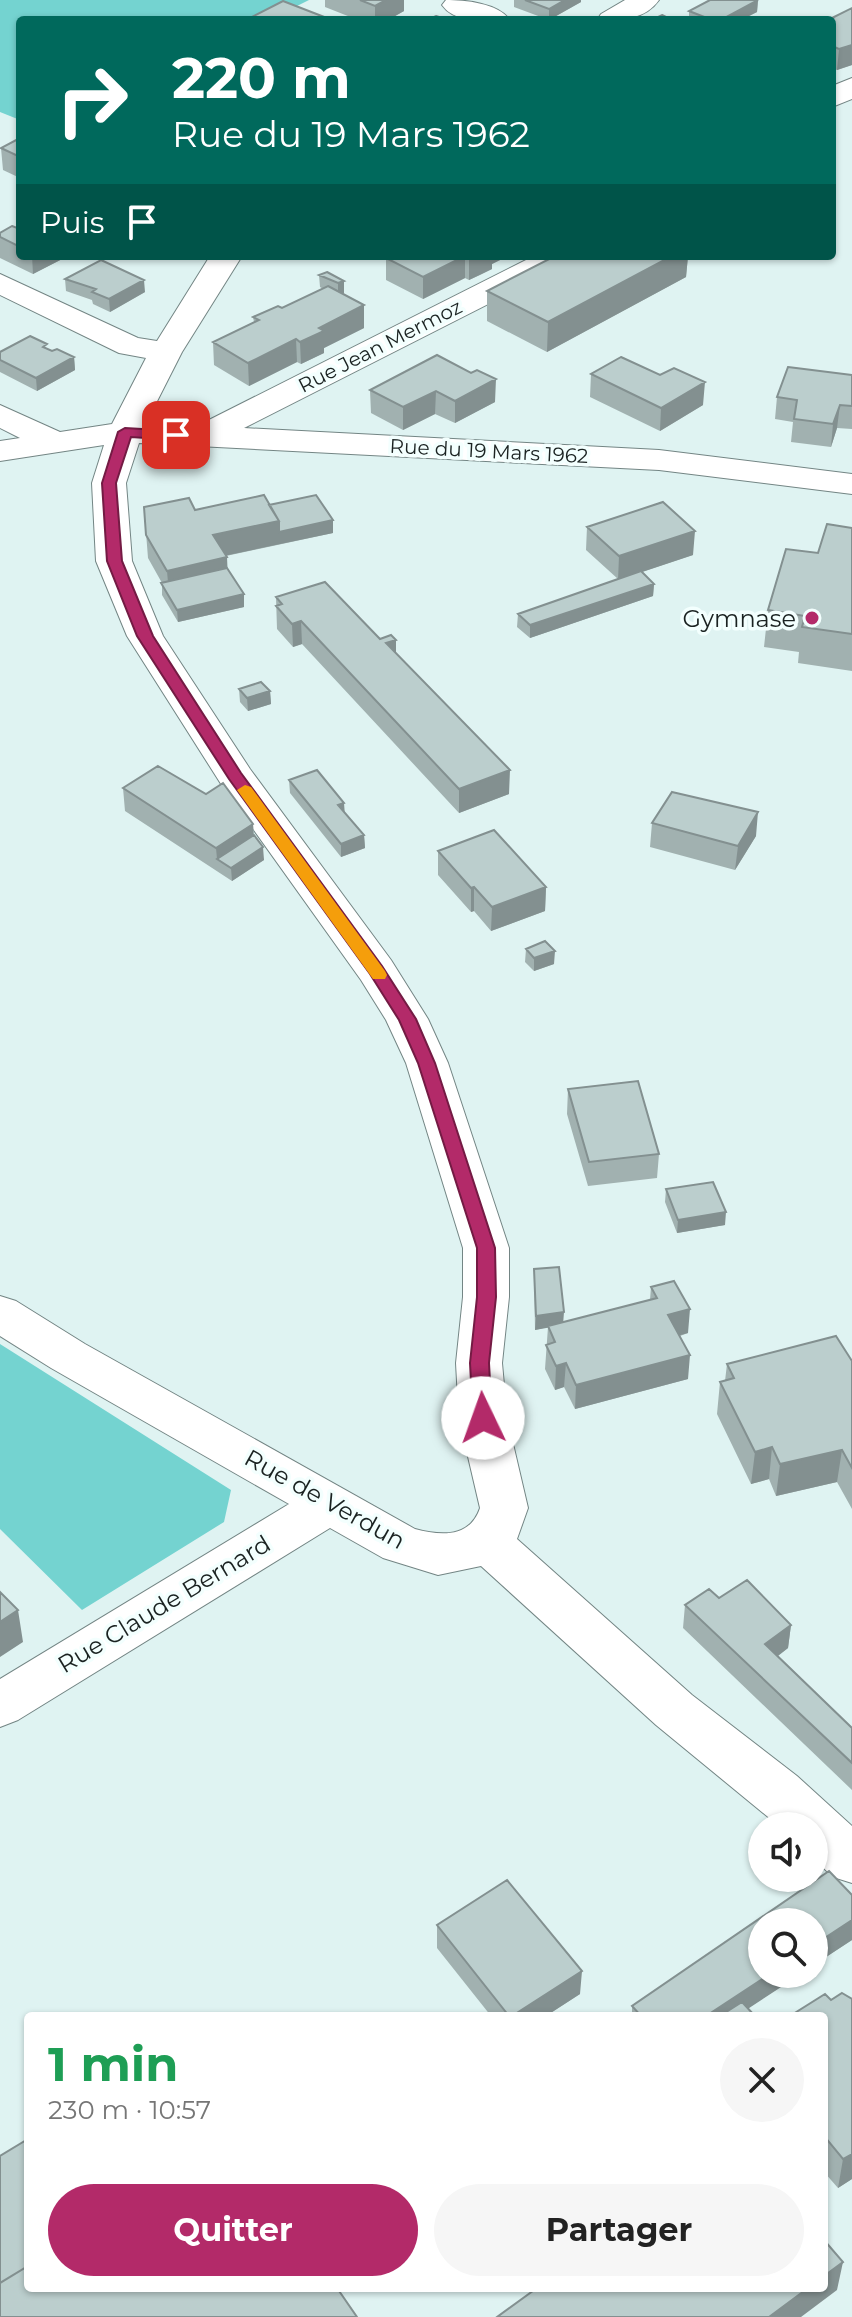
<!DOCTYPE html>
<html lang="fr">
<head>
<meta charset="utf-8">
<style>
  :root { --surface:#fff; --page:#f6f6f6; --text:#222; --muted:#767676; --accent:#b32a69 }
  body { margin:0; font-family:Montserrat,sans-serif; background:var(--page); color:var(--text); height:100vh; display:flex; flex-direction:column; font-size:30px; white-space:nowrap }
  * { box-sizing:border-box; margin:0 }
  p { font-size:26px; color:var(--muted) }
  .icon { flex:none; width:44px; height:44px; fill:none; stroke:currentColor; stroke-width:2; stroke-linecap:round; stroke-linejoin:round }
  .map { position:relative; flex:1; overflow:hidden }
  .panel { position:absolute; left:24px; top:2012px; width:804px; height:280px; display:flex; flex-direction:column; background:var(--surface); border-radius:8px; box-shadow:0 2px 6px #0004 }
  .panel>* { flex:none }
  .banner { position:absolute; left:16px; top:16px; width:820px; height:244px; border-radius:8px; box-shadow:0 2px 6px #0004; background:#00695c; color:#fff; overflow:hidden }
  .buttons { position:absolute; left:748px; top:1812px; display:grid; gap:16px }
  .buttons a { display:grid; place-items:center; width:80px; height:80px; border-radius:50%; background:var(--surface); box-shadow:0 2px 6px #0004; font-size:40px }
  .pin { position:absolute; display:grid; place-items:center; width:68px; height:68px; color:#fff; margin:-34px; border-radius:16px; box-shadow:0 4px 12px #0006 }
  .me { position:absolute; width:88px; margin:-44px; rotate:357deg; stroke-linejoin:round; filter:drop-shadow(0 0 6px #0008) }
  .turn { display:flex; align-items:center; gap:28px; height:168px; padding:0 24px; font-size:36px }
  .turn .icon { width:104px; height:104px; stroke-width:2.5 }
  .turn b { display:block; font-size:56px; line-height:68px }
  .then { display:flex; align-items:center; height:76px; padding:0 24px; background:#0003; gap:16px; font-size:30px }
  .round { display:grid; place-items:center; flex:none; width:84px; height:84px; border-radius:42px; background:var(--page) }
  .overview { display:flex; align-items:center; justify-content:space-between; height:136px; padding:0 24px }
  h1 { font-size:48px; font-weight:700; line-height:60px; color:#1e9e55 }
  .button { display:flex; gap:16px; margin-top:auto; padding:16px 24px }
  .button a { flex:1; height:92px; border-radius:48px; background:var(--accent); color:#fff; font-size:32px; font-weight:700; line-height:92px; text-align:center }
  .button a+a { background:var(--page); color:var(--text) }
  .map>svg:first-child { display:block }
  .green { fill:#74d3d0 }
  .lines { fill:none; stroke-linecap:round; stroke-linejoin:round }
  .minor-casing { stroke:#738584; stroke-width:2 }
  .minor { fill:#fff; fill-rule:evenodd }
  .wall { fill:#a1b1b0 }
  .shaded-wall { fill:#839090 }
  .building { fill:#bbcecd; stroke:#839090; stroke-width:2 }
  .route { fill:#b32a69; stroke:#741b44; stroke-width:2 }
  .slow { fill:#f59e0b }
  .poi-dot { fill:#b32a69; stroke:#f3fffe; stroke-width:3 }
  .labels { text-anchor:middle; dominant-baseline:central; stroke-width:7; stroke-linejoin:round; paint-order:stroke }
  .far-street-label { font-size:20px; fill:#1a2221; stroke:#f3fffe }
  .poi-label { font-size:24px; fill:#1a2221; stroke:#f3fffe; text-anchor:end }
  .street-label { font-size:24px; fill:#1a2221; stroke:#f3fffe }
</style>
</head>
<body>
<div class="map">
<svg width="852" height="2317" viewBox="0 0 852 2317">
  <rect width="100%" height="100%" fill="#dff3f2"/>
  <path class="green" d="M0,0H309L269,20H20V120L0,112Z
    M0,1344L231,1490L224,1522L82,1610L0,1529Z"/>
  <g class="lines">
    <g class="minor-casing">
      <path id="minor" d="M446,0C465,0 498,3 510,20C489,20 456,25 442,5Z
        M625,0H659C644,21 620,20 597,20L601,14Z
        M852,78V99L832,107V86Z
        M210,256H242L182,352L146,423L197,426L534,256H574L569,263L244,428L659,450L852,474V494L659,470L139,443L126,483L132,561L163,636L250,769L391,960L428,1019L448,1063L509,1248V1297L502,1363L507,1418L528,1508L517,1539L692,1695L797,1776L852,1826V1883L833,1877L814,1859V1826H779L656,1725L481,1566L438,1575L383,1558L330,1528L18,1720L0,1727V1679L289,1504L51,1368L0,1336V1296L16,1301L85,1344L415,1529C441,1536 470,1538 480,1508L459,1418L456,1363L463,1297V1248L406,1063L386,1020L361,980L221,784L127,636L96,561L92,483L104,445L0,461V441L20,438L0,428V405L60,432L112,424L146,358L119,353L0,295V274L138,338L157,341Z"/>
    </g>
    <use href="#minor" class="minor"/>
  </g>
  <path class="wall" d="M325,0H404V11L388,20H358L325,7Z
    M514,0H581V2L549,20L514,7Z
    M758,0L757,12L741,20H689V11Z
    M852,8V65L837,70L832,68V20Z
    M20,138V178L3,170L1,148Z
    M20,226V256H68L33,274L0,258V233Z
    M390,256H508L492,264V269L480,275L469,280L465,278L423,299L386,280V258Z
    M555,256H688L686,277L547,352L487,321V291Z
    M319,275L344,281V293L342,294L364,328L324,348V353L301,364L297,362L249,386L214,365L213,342L254,322L253,317L282,308L323,289L320,287Z
    M65,279L145,292L110,312L93,304L92,300L66,291Z
    M48,349L74,357L75,370L37,391L0,372V352Z
    M437,355L495,402L455,423L435,414L403,430L371,413L370,390Z
    M591,374L703,405L660,431L590,397Z
    M852,375V429L837,428L831,447L791,442L793,422L775,419L777,397Z
    M269,505L333,520V533L226,556L227,568L244,594V607L178,622L162,595V583L148,558L144,507L195,510Z
    M587,527L693,555L642,572L654,584L653,596L530,638L517,627L518,614L618,579L586,550Z
    M852,528V671L798,663L799,652L764,647L768,610L818,553Z
    M276,597L380,639L396,640V653L509,794L459,813L302,644L293,647L277,629Z
    M239,689L270,691L271,704L248,711L240,702Z
    M289,780L345,813L364,835L365,848L341,857L290,793Z
    M123,788L253,824L254,835L264,860L232,881L125,811Z
    M652,823L756,836L735,870L650,847Z
    M438,851L546,887L545,911L491,931L474,911L471,912L438,875Z
    M526,949L554,964L534,971L525,962Z
    M568,1089L659,1154L657,1178L588,1186L567,1114Z
    M666,1189L725,1225L677,1233L665,1202Z
    M534,1269L563,1322L650,1300L651,1287L688,1333L680,1336L688,1379L575,1409L564,1387L555,1390L545,1369L548,1327L535,1330Z
    M852,1361V1509L837,1482L776,1496L769,1479L751,1484L717,1414L720,1382L725,1381L727,1364Z
    M719,1598L791,1625L788,1648L778,1656L852,1728V1790L683,1628L685,1605Z
    M852,1895V1940L748,2008L755,2016H632V2006Z
    M437,1925L580,1994L546,2016H491L437,1948Z
    M824,2016L852,2179L838,2188L824,2172Z"/>
  <path class="shaded-wall" d="M386,0H404V11L388,20H375V6Z
    M565,0H581V2L549,20V9Z
    M758,0L757,12L741,20H721Z
    M852,45V65L837,70L839,49Z
    M32,256H68L33,274Z
    M465,256V278L423,299V277Z
    M473,256H508L492,264V269L469,280V258Z
    M672,256H688L686,277L547,352L548,322Z
    M144,280L145,292L110,312L109,299Z
    M344,281V293L338,295V283Z
    M364,305V328L324,348V353L301,364L300,342L319,328Z
    M296,339L297,362L249,386L248,363Z
    M74,357L75,370L37,391L36,378Z
    M496,379L495,402L455,423V401Z
    M705,382L703,405L660,431L661,408Z
    M436,391L435,414L403,430V407Z
    M840,405L837,428L831,447L833,424Z
    M333,520V533L214,558L213,535L279,521Z
    M695,531L693,555L618,580L619,556Z
    M227,557L228,580L169,594L167,571Z
    M654,584L653,596L530,638V625Z
    M244,594V607L178,622L177,610Z
    M301,621L302,644L293,647L292,624Z
    M396,640V664L386,643Z
    M270,691L271,704L248,711L247,698Z
    M510,770L509,794L459,813V789Z
    M344,803L345,816L338,805Z
    M758,812L756,836L735,870L738,846Z
    M253,824L254,848L217,859L216,848Z
    M364,835L365,848L341,857V844Z
    M263,847L264,860L232,881L231,868Z
    M474,887V911L471,912V888Z
    M546,887L545,911L491,931L492,907Z
    M555,951L554,964L534,971V958Z
    M726,1212L725,1225L677,1233L678,1220Z
    M690,1309L688,1333L666,1339L668,1315Z
    M564,1312L563,1325L535,1330L536,1316Z
    M690,1355L688,1379L575,1409L576,1385Z
    M566,1363L564,1387L555,1390L556,1366Z
    M772,1447L769,1479L751,1484L755,1452Z
    M842,1450L837,1482L776,1496L780,1464Z
    M18,1610L23,1642L0,1657V1622Z
    M791,1625L788,1648L762,1668L765,1644Z
    M852,1920V1940L814,1965V1945Z
    M582,1971L580,1994L546,2016H512Z
    M770,1974H801L737,2016H706Z
    M852,2154V2179L838,2188L843,2159Z
    M843,2262L837,2290L801,2317H769L808,2288H824V2276Z"/>
  <path class="building" d="M360,0H386L375,6Z
    M525,0H565L549,9Z
    M710,0H758L721,20H712L689,11Z
    M283,1L332,20H263L252,17Z
    M852,8V45L839,49L832,46V20H828Z
    M662,15L672,20H652Z
    M436,16L448,20H427Z
    M20,138V157L1,148Z
    M12,226L17,228L20,226V247L0,237V233Z
    M390,256H465L423,277L386,258Z
    M555,256H672L548,322L487,291Z
    M101,260L144,280L109,299L92,292L96,289L65,279Z
    M327,272L344,281L338,283L319,275Z
    M328,286L364,305L319,328L324,331L300,342L296,339L248,363L213,342L259,320L253,317L278,306L282,308Z
    M30,336L47,344L43,347L52,351L57,349L74,357L36,378L0,360V352Z
    M437,355L471,373L477,370L496,379L455,401L436,391L403,407L370,390Z
    M621,357L660,375L674,368L705,382L661,408L591,374Z
    M788,367L852,375V406L840,405L833,424L794,419L797,400L777,397Z
    M264,495L279,521L213,535L227,557L167,571L146,535L144,507L189,498L195,510Z
    M316,495L333,520L279,532V521L269,505Z
    M663,502L695,531L619,556L587,527Z
    M827,524L852,528V634L802,627L805,616L768,610L786,549L818,553Z
    M227,568L244,594L177,610L161,583Z
    M641,571L654,584L530,625L518,614Z
    M325,582L380,639L391,635L396,640L386,643L510,770L459,789L301,621L292,624L276,606L282,604L276,597Z
    M261,682L270,691L247,698L239,689Z
    M158,766L206,794L223,783L253,824L216,848L123,788Z
    M317,770L344,803L338,805L364,835L341,844L289,780Z
    M672,792L758,812L738,846L652,823Z
    M494,830L546,887L492,907L474,887L471,888L438,851Z
    M254,835L263,847L231,868L217,859Z
    M545,941L555,951L534,958L526,949Z
    M638,1081L659,1154L589,1162L568,1089Z
    M713,1182L726,1212L678,1220L666,1189Z
    M559,1267L564,1312L536,1316L534,1269Z
    M674,1281L690,1309L668,1315L690,1355L576,1385L566,1363L556,1366L546,1345L555,1342L548,1326L657,1298L651,1287Z
    M836,1336L852,1361V1468L842,1450L780,1464L772,1447L755,1452L720,1382L734,1378L727,1364Z
    M747,1580L791,1625L765,1644L852,1728V1763L685,1605L709,1589L719,1598Z
    M0,1592L18,1610L0,1622Z
    M829,1871L852,1895V1920L814,1945V1922H762V1974H770L706,2016H641L632,2006Z
    M507,1880L582,1971L512,2016H509L437,1925Z
    M842,1993L852,1999V2154L843,2159L824,2136V2016H790L825,1994L831,2000Z
    M742,2002L755,2016H720Z
    M28,2139V2266L0,2283V2156Z
    M824,2240L843,2262L824,2276Z
    M28,2266V2288H337L357,2317H0V2283Z
    M537,2288H808L769,2317H497Z"/>
  <path class="route" d="M125,428L176,431L183,435L176,440L131,437L116,483L122,561L153,636L241,773L382,966L416,1019L435,1063L495,1248L496,1297L489,1363L492,1418L490,1424H476L473,1418L470,1363L477,1297V1248L418,1063L399,1020L370,974L229,779L137,636L107,561L102,483L118,432Z"/>
  <path class="slow" d="M245,785L251,787L385,971L387,975L385,979H373L237,790Z"/>
  <circle class="poi-dot" cx="812" cy="618" r="8"/>
  <g class="labels">
    <g class="far-street-label">
      <text transform="translate(380 346) rotate(-27)">Rue Jean Mermoz</text>
      <text transform="translate(489 451) rotate(3)">Rue du 19 Mars 1962</text>
    </g>
    <g class="poi-label">
      <text x="796" y="618">Gymnase</text>
    </g>
    <g class="street-label">
      <text transform="translate(325 1499) rotate(29)">Rue de Verdun</text>
      <text transform="translate(164 1604) rotate(-31)">Rue Claude Bernard</text>
    </g>
  </g>
</svg>
<div class="buttons">
<a><svg class="icon" aria-label="sound" viewBox="0 0 24 24"><path d="M4 9h4l5-4v14l-5-4H4zM17 9q2 3 0 6"/></svg></a>
<a><svg class="icon" aria-label="search" viewBox="0 0 24 24"><circle cx="10" cy="10" r="6"/><path d="M15 15l6 6"/></svg></a>
</div>
<div class="pin" style="left:176px;top:435px;background:#d93025"><svg class="icon" aria-label="arrive" viewBox="0 0 24 24"><path d="M6 21V4h12l-3 4 3 4H6"/></svg></div>
<svg class="me" style="left:483px;top:1418px" viewBox="-20 -20 40 40"><circle r="19" fill="#fff"/><path d="M0-13L10 11 0 6-10 11z" fill="#b32a69"/></svg>
<div class="banner">
<div class="turn"><svg class="icon" aria-label="right" viewBox="0 0 24 24"><path d="M7 20v-9h11M14 6l5 5-5 5"/></svg><div><b>220 m</b>Rue du 19 Mars 1962</div></div>
<div class="then">Puis<svg class="icon" aria-label="arrive" viewBox="0 0 24 24"><path d="M6 21V4h12l-3 4 3 4H6"/></svg></div>
</div>
<section class="panel">
<div class="overview"><div><h1>1 min</h1><p>230 m · 10:57</p></div><a class="round"><svg class="icon" aria-label="close" viewBox="0 0 24 24"><path d="M6 6l12 12M18 6L6 18"/></svg></a></div>
<div class="button"><a>Quitter</a><a>Partager</a></div>
</section>
</div>
</body>
</html>
